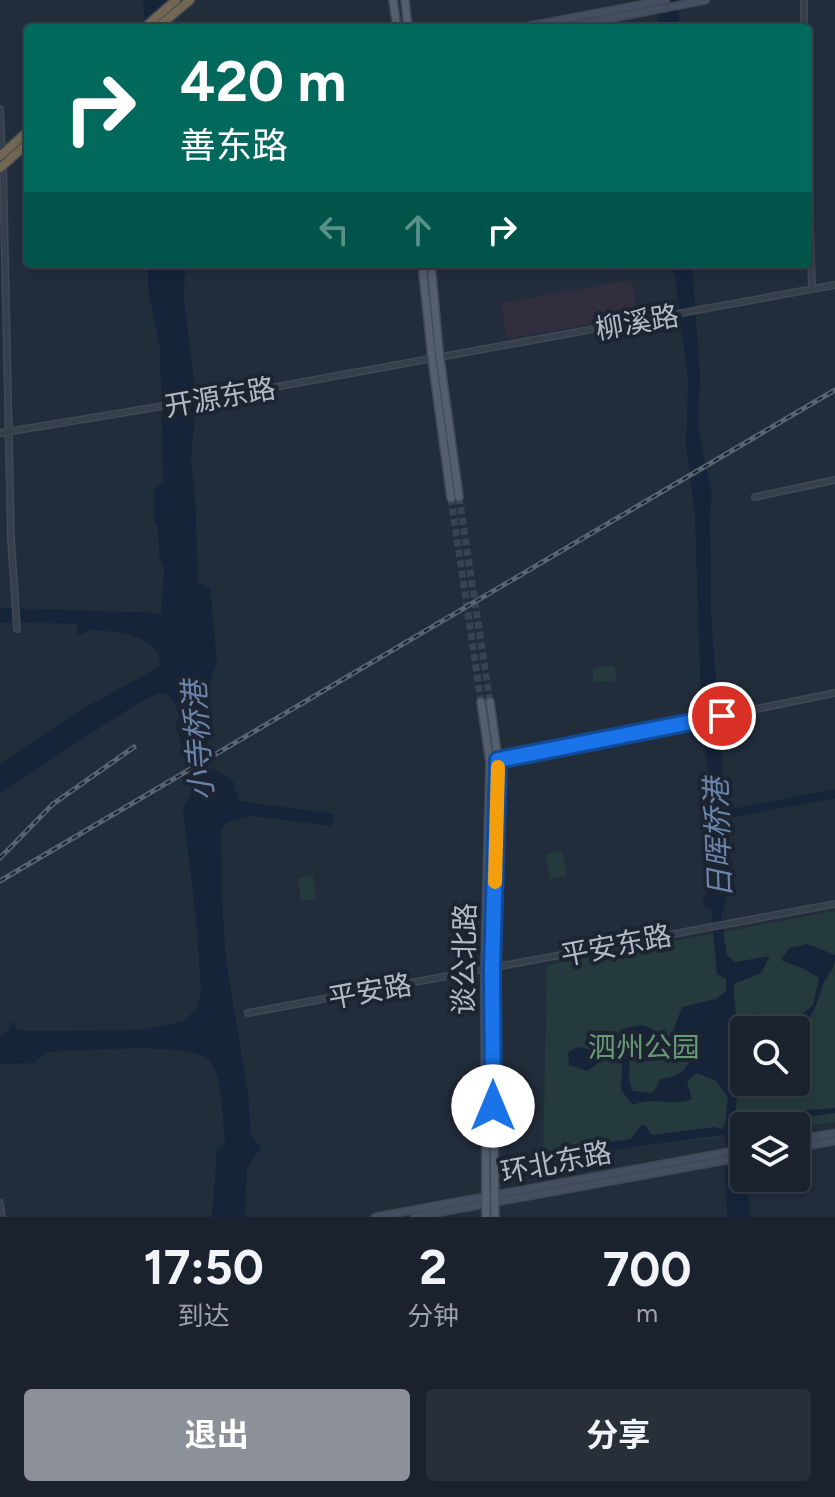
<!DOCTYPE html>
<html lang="zh">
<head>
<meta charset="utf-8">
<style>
  :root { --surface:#1a222d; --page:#272f39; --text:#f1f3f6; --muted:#9fa4aa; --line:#383f49; --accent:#8c9099 }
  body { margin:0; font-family:Figtree,"Noto Sans SC",sans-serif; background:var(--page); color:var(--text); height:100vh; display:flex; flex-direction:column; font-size:30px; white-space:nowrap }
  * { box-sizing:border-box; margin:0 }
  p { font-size:26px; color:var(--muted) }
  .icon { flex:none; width:44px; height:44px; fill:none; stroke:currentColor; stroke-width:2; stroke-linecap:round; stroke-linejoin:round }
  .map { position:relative; height:1217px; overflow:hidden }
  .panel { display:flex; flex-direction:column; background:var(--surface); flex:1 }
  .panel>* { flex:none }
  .top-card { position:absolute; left:24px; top:24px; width:788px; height:244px; border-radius:8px; box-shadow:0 4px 12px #0003,0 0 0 2px var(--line); background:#00695c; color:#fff; overflow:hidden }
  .buttons { position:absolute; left:730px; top:1016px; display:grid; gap:16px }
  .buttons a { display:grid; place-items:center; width:80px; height:80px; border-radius:8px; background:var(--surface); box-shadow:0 4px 12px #0003,0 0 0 2px var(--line); font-size:40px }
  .pin { position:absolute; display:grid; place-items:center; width:68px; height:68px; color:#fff; margin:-34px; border:4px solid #fff; border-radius:50%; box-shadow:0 2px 8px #0007 }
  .me { position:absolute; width:88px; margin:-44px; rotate:0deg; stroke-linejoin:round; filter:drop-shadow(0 0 6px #0008) }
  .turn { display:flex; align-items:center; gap:28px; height:168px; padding:0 24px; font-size:36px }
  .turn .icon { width:104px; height:104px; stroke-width:2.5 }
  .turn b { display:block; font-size:56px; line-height:68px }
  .lanes { display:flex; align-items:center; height:76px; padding:0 24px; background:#0003; justify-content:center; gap:40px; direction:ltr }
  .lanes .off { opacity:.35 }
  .eta { display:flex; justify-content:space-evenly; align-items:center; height:136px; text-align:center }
  .eta b { font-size:48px; font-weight:700; line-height:56px }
  .primary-button { display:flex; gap:16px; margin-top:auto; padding:16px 24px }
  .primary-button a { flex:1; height:92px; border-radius:8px; background:var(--accent); color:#fff; font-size:32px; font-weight:700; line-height:92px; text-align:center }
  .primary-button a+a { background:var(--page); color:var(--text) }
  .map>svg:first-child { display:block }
  .medical { fill:#312e3d }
  .green { fill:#243a3d; fill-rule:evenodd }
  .water { fill:#16243a }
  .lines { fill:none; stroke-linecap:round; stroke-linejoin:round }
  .primary-tunnel { stroke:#384251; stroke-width:7; stroke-dasharray:7 3.5; stroke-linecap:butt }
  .street-casing { stroke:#404855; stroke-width:8 }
  .secondary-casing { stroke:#404855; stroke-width:9 }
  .primary-casing { stroke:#404855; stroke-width:10 }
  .highway-casing { stroke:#3f4754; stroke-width:11 }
  .street { stroke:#363f4c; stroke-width:5 }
  .secondary { stroke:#444e5f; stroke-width:6 }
  .primary { stroke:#545e6c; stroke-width:7 }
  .highway { stroke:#726753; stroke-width:8 }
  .rail-casing { stroke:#586373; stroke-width:5 }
  .rail { stroke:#1c2431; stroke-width:2; stroke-dasharray:6; stroke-linecap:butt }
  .route-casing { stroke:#114b97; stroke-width:20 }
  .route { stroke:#1a73e8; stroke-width:14 }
  .slow { stroke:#f59e0b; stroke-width:14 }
  .labels { text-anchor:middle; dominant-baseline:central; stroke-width:8; stroke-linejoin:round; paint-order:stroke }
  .street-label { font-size:28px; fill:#b2bac8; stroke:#1c2431 }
  .park-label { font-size:28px; fill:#689975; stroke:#1c2431 }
  .water-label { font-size:30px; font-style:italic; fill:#6a83a8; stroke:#1c2431 }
</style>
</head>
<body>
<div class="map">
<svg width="835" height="1217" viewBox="0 0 835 1217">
  <rect width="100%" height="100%" fill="#222d3c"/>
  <path class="medical" d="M631,280L638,316L507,339L501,303Z"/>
  <path class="green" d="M615,666L616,681L593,682V668Z
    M562,851L567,876L550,879L546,854Z
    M313,876L316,899L301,901L298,878Z
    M835,911V1122L796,1127L744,1126V1134L543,1158L547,965ZM744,1030H796V1082H744Z"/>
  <path class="water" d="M143,0H169L171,28H145Z
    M656,0H678L679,28H659Z
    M148,264H185L184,298L196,397L191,462L195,494L198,582L210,587L217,661L209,685L211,739L202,749L209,769L212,768L233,781L239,801L334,814L332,826L251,816L227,822L221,830L222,901L226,961L249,1100L250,1133L261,1148L247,1168L245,1217H212L217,1149L225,1144C223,1124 223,1074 209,1060C192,1041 75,1051 45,1052L35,1063L0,1064V1038L9,1030L11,1023L15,1022L16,1029L30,1031L143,1030L183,1021L196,1010L201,993L197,928L183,811L193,785L175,723L180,715L169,694L159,693L138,703L0,793V764L79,711L159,667C167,635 108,630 87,630L84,634L77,635V624L0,622V608L161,613L164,568L159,556L158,529L154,519V489L163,481L160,348L148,289Z
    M673,264H692L700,374L698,428L712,495L710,511L711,613L725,804L732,809L835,789V798L728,818L723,826L731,884L721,917L727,955L735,962L770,956L761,973L734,984C733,993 736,1019 739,1028C741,1032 744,1035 744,1040C746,1064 736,1085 736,1110L745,1118L779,1112L835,1108V1113L744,1126V1130C730,1136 737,1151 739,1164L744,1166V1178H747L750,1217H727L725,1168L731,1165L724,1135L582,1154L575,1151L586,1145L631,1139L641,1125L646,1126L652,1135L715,1127L721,1129L725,1125L728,1097L716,1081L697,1073L687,1081L692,1099C666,1108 657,1095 633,1105L621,1090L622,1063L616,1057L605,1058L587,1071L569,1065L568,1053C581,1040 588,1053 603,1054L610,1048L621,1029L643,1025L675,1039L681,1052L674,1055L649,1049L630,1059L629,1079L633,1091L653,1093L660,1079C682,1077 689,1069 693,1048L686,1038L673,1031L682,1007L716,999L726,991V979L717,974L711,909L703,906L702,900L707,894L713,849L706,812L709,788L701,702L695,518L686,447L688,381Z
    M808,944L835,955C835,974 826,973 821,990C807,1039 793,1030 747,1030V1019L758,1013L791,1024L813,1005L819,978L804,969L781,960L789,948Z
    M746,1082H778C771,1095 762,1096 747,1094Z"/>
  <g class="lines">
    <path class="primary-tunnel" d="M459,497L490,702
      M451,498L481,702"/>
    <g class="street-casing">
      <path id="street" d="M804,0V28
        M0,109L2,152
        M808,153L812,289
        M3,166L11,538L17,629
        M0,433L248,392L835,285
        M755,497L835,480
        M490,763L835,693
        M248,1013L835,904
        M0,1203L2,1217"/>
    </g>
    <g class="secondary-casing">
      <path id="secondary" d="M518,28L666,0
        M562,28L706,0
        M796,1140L835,1133
        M796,1148L835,1141
        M375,1217L744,1149
        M414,1217L744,1157"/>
    </g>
    <g class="primary-casing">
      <path id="primary" d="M393,0L397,28
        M405,0L408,28
        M422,264L432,359L451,498
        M431,264L439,351L459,497
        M481,702L490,763L485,970L486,1217
        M490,702L498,760L492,968L495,1217"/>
    </g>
    <g class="highway-casing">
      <path id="highway" d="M144,28L176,0
        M157,28L190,0
        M0,156L28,131
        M0,168L28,143"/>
    </g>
    <use href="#street" class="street"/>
    <use href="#secondary" class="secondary"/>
    <use href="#primary" class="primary"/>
    <use href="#highway" class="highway"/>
    <g class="rail-casing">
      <path id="rail" d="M0,858L53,804L134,747
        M0,881L835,390"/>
    </g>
    <use href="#rail" class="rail"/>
  </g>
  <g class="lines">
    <g class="route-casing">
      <path id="route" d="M493,1106L492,968L498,760L722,716"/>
    </g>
    <use href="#route" class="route"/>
    <path class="slow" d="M495,882L498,767"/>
  </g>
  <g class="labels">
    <g class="street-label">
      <text transform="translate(637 322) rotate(-10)">柳溪路</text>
      <text transform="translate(220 397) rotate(-10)">开源东路</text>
      <text transform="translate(616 945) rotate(-11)">平安东路</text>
      <text transform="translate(464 959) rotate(-89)">谈公北路</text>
      <text transform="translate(370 991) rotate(-10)">平安路</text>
      <text transform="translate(556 1162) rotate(-11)">环北东路</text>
    </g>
    <g class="park-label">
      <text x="644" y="1047">泗州公园</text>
    </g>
    <g class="water-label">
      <text transform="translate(198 741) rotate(-94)">小寺桥港</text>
      <text transform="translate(718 838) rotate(-92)">日晖桥港</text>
    </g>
  </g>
</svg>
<div class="buttons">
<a><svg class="icon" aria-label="search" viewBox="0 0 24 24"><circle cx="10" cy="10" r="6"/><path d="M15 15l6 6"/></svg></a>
<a><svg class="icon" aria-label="layers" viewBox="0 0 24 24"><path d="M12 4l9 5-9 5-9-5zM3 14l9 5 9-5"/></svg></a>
</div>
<div class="pin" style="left:722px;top:716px;background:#d93025"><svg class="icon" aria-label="arrive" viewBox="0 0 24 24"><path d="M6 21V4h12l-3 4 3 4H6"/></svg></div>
<svg class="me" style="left:493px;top:1106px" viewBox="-20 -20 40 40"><circle r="19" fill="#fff"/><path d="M0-13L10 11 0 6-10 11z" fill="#1a73e8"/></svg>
<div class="top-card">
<div class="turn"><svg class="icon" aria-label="right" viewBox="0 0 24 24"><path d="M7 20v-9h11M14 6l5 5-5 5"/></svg><div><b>420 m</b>善东路</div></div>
<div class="lanes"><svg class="icon off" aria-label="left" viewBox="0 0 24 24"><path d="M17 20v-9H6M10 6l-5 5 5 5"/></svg><svg class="icon off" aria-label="ahead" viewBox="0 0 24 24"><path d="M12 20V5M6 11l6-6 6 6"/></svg><svg class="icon" aria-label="right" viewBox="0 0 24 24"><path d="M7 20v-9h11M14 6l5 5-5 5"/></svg></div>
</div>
</div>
<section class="panel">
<div class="eta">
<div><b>17:50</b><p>到达</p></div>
<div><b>2</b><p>分钟</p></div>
<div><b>700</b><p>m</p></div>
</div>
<div class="primary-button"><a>退出</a><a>分享</a></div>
</section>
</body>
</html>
